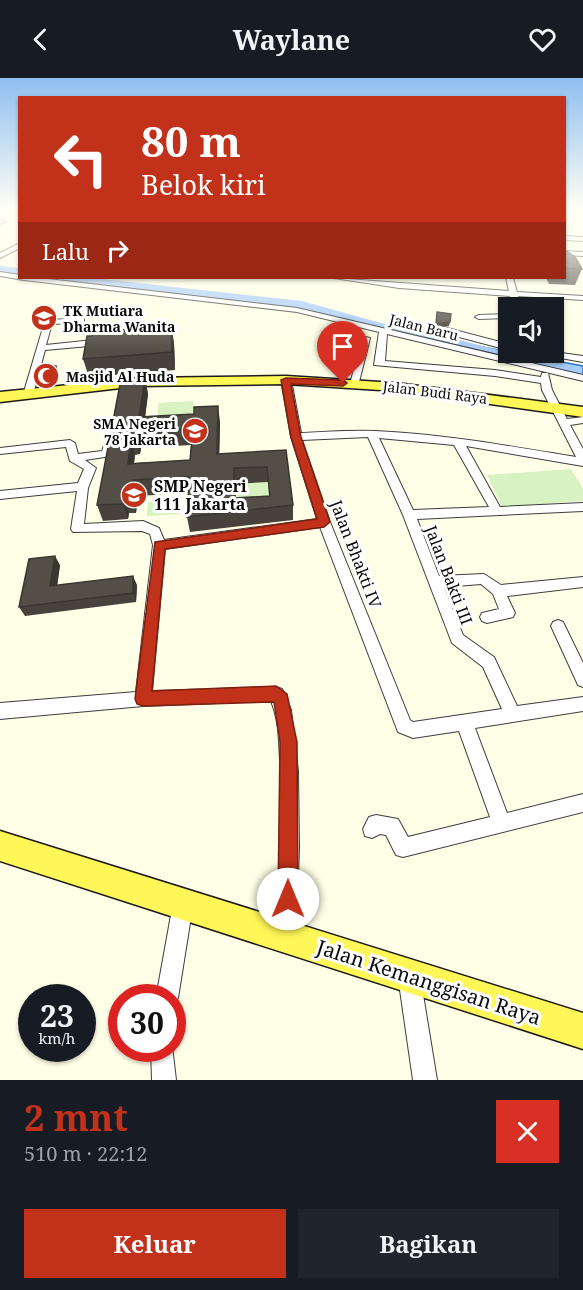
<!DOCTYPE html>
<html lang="id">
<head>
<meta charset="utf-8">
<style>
  :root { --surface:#171b24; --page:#20242c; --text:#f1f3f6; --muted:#9ea1a6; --accent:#c2311a }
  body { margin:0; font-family:"Noto Serif",serif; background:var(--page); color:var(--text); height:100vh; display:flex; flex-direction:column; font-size:22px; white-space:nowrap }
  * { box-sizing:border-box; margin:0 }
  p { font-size:20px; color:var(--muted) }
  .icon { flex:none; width:33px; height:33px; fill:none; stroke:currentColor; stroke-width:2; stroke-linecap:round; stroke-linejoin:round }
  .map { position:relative; height:1002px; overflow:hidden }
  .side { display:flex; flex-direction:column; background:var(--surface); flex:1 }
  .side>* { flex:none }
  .top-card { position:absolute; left:18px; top:18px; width:548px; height:183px; border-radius:0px; box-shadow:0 2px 4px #0004; background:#c2311a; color:#fff; overflow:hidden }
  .buttons { position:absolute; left:498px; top:219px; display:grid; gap:12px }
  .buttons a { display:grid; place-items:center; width:66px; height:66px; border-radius:0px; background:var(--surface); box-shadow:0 2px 4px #0004; font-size:30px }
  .speed { position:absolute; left:18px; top:906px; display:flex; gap:12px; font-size:30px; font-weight:700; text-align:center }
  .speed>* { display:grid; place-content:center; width:78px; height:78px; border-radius:50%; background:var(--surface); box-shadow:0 2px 4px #0004; line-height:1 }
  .speed small { font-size:15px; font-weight:400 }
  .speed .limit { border:9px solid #d22; background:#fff; color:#111 }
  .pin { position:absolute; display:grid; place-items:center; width:51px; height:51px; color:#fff; margin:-62px -26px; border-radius:50% 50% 50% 0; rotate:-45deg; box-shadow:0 0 6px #0007 }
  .pin .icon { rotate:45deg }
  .me { position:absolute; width:66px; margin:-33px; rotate:0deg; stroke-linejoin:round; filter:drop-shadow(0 0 4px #0008) }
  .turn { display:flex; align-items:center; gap:21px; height:126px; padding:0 24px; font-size:27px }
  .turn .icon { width:78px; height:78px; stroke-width:2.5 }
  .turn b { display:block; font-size:42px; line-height:51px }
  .then { display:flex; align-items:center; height:57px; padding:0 24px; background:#0003; gap:12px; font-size:22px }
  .round { display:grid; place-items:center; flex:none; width:63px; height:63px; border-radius:0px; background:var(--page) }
  .overview { display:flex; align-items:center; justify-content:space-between; height:102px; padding:0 24px }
  h1 { font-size:36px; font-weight:700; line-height:45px; color:var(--accent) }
  .cta { display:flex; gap:12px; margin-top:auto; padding:12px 24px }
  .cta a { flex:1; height:69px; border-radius:0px; background:var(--accent); color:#fff; font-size:24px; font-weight:700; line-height:69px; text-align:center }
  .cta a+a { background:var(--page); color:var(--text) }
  header { display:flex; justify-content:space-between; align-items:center; height:78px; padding:0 24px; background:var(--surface); font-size:27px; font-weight:700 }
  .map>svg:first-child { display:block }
  .pitch { fill:#d8f2c1 }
  .water { fill:#a8ccfa; stroke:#2a71d6; stroke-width:1.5 }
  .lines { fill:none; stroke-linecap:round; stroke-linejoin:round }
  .river { fill:#a8ccfa; fill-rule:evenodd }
  .street-casing { stroke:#3d3d3d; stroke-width:2 }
  .primary-casing { stroke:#1b1b1b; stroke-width:3 }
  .street { fill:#fff; fill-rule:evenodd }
  .primary { fill:#fff657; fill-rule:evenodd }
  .wall { fill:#47433c; fill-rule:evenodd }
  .shaded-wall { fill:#3a3731 }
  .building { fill:#534e46; stroke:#3a3731; stroke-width:1.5; fill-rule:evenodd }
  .route { fill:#c2311a; stroke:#7e2011; stroke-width:1.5 }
  .labels { text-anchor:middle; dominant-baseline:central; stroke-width:6; stroke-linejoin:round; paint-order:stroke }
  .far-poi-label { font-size:14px; font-weight:bold; fill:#0a0a0a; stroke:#fff; text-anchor:start }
  .far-street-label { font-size:14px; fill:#0a0a0a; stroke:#fff }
  .poi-label { font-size:16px; font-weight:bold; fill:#0a0a0a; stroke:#fff; text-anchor:start }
  .street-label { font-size:16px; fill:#0a0a0a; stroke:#fff }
  .near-street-label { font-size:20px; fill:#0a0a0a; stroke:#fff }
</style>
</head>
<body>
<header><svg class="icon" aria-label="back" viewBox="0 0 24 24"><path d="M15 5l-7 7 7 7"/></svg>Waylane<svg class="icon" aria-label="heart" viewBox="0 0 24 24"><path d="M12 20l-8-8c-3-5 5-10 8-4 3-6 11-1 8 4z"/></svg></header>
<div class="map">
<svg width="583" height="1002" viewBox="0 0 583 1002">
  <rect width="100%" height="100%" fill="#ffffe7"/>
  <path class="pitch" d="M193,323V335L158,338V325Z
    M571,391L583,410V423L502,429L487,397Z
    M268,404L271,434L236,436L235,406Z
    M181,422L180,436L147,438L148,424Z"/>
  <path class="water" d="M467,266L583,288V299L471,273Z"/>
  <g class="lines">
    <path class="river" d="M0,188L20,190V198L0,196Z
      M59,200H93L302,223L381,245L421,252L502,273L504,276L497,280L420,260L375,252L301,231L65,204Z"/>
    <g class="street-casing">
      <path id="street" d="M0,142L4,143L5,144L0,146Z
        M564,158L583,159V163L564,162Z
        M20,165V170L0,180V175Z
        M564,173L583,174V178L564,177Z
        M0,194L20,197V200H39L297,230L583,297V303L387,256L385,283L495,292L541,299L542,295H548L552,312L567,341L583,339V345L570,347L583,371V388L466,368L500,429L583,425V433L417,441L439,498L484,496L501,507L583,499V509L507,518L515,535L513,539L487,545L482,543L480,539L482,535L499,531L493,516L481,506L444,509L463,557L494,579L517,628L583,619V633L475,650L507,735L583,716V734L403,779L396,777L386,757L380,756L372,760L365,758L363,751L369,739L376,737L398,741L408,759L490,739L459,653L413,660L398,654L320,449L165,471L152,613L276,609L282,611L291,632L298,693L299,770L296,859L293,866L286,869L279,866L276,859C279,801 283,741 280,683C279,663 279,642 271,623L143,628L0,641V625L136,614L153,467L150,456L142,453L73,454L71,451L77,413L0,421V413L78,405L84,391L70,383L66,369L0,376V370L70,362L75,365L78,376L102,373L107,359H115L116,361L111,378L85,382L96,390L88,410L84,446L143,443L159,450L164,462L317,441L291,359L281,302L286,299L291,302L301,355C325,354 350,352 375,353C443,356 509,368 576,379L542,312L541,305L495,298L374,287L379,254L297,234L24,202L0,198ZM368,359L403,437L452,565L483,589L502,631L413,644L410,642L330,444L302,362ZM379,360L454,367L489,429L413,432Z
        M334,200L509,213L506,200H513L517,214L583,218V222L518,218L520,230H512L510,218L399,210Z
        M508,236V240L479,241L475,239L479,237Z
        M81,240H84V244L54,246L51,249L46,267L93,262L97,265L96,274H90L89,268L45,272L33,317L25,319L23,317L44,246L52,242Z
        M447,250L508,266V272L444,255L443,253Z
        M330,251L370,260L358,308L350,306L358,276L324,273L320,270L324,267L359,271L361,262L327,256L326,254Z
        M527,274H554L583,278V284Z
        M558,542L563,544L583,585V609L578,607L551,548L553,544Z
        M183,816L190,819L193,826L178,920L172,929V920H156L173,826L176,819Z
        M409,887L417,890L420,898L437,1002H413L398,898L401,890Z
        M172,968L176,1002H152L151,970H172Z"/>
    </g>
    <g class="primary-casing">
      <path id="primary" d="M286,298L396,305L583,329V339L396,313L286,306L138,308L0,324V314L138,300Z
        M0,753L583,935V971L0,783Z"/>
    </g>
    <use href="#street" class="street"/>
    <use href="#primary" class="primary"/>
  </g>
  <path class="wall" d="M564,171L582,191L575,207L549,206L546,200H564Z
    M171,248L174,265L175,292L89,299L83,281Z
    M58,292L56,302L39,304L37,299Z
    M145,300L148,316L145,339L220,344L219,376L286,372L293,427V442L190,454L187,439L188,415L138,418L136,435H129L128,441L103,443L97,427ZM191,367L190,382L134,385L135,377L140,376L141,370ZM268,404L269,418L236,420L235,406Z
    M60,487L57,507H137L136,524L25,538L19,529Z"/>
  <path class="shaded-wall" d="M450,244L449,248L435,251L436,246Z
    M171,248L174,265L175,292L172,274Z
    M56,288L58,292L56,302L54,298Z
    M145,300L148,316L143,355L139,339Z
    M218,328L220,344L219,391L217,376Z
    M137,354L141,370L140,376L136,361Z
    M131,361L135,377L132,401L128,386Z
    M234,390L235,406L236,436L234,420Z
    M133,402L138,418L136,435L131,419Z
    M123,420L129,435L128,441L123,426Z
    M55,478L60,487L56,517L50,508Z
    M133,498L137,507L136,524L133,515Z"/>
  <path class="building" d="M564,171L575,179L582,191L564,190Z
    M437,234L451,236L450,244L436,246Z
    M171,248L172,274L83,281L87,258H92L93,254Z
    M56,288L54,298L37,299L40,289Z
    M145,300L139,339L194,336V329L218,328L217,376L286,372L293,427L187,439L189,399L133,402L131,419L123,420V426L97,427L121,301ZM193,351L190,382L128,386L131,361H136L137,354ZM267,389L270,418L234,420V390Z
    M55,478L50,508L133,498V515L19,529L29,481Z"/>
  <linearGradient id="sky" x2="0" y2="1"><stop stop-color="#8ebeef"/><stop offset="0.48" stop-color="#fffff4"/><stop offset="1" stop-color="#fffff4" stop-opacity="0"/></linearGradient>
  <rect width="583" height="273" fill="url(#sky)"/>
  <path class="route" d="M286,300L343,302L347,305L343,308L291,306L301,359L330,444L324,449L165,471L152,613L276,608L287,616L297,664L298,821L295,828L288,831L281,828L278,821L280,664L274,624L143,628L137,626L135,621L155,464L317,441L291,359L281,302Z"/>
  <defs>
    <g id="school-disc" transform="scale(1.35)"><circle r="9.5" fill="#c2311a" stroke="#fff"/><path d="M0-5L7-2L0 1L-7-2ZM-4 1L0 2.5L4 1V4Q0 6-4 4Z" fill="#fff"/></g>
    <g id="mosque-disc" transform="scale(1.35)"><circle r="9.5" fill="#c2311a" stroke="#fff"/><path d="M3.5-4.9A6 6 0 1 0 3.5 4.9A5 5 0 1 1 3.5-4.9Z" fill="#fff"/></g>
  </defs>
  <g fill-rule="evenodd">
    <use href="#school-disc" x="44" y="240"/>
    <use href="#mosque-disc" x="46" y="298"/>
    <use href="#school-disc" x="195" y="353"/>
    <use href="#school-disc" x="134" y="417"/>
  </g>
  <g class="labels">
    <g class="far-poi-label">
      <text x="63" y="232">TK Mutiara<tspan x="63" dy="16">Dharma Wanita</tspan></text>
      <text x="66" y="298">Masjid Al Huda</text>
      <text x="176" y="345" text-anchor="end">SMA Negeri<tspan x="176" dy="16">78 Jakarta</tspan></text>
    </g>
    <g class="far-street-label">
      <text transform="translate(424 249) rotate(14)">Jalan Baru</text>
      <text transform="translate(435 314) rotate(7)">Jalan Budi Raya</text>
    </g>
    <g class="poi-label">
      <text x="154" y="408">SMP Negeri<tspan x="154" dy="18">111 Jakarta</tspan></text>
    </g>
    <g class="street-label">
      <text transform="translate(356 476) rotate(69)">Jalan Bhakti IV</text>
      <text transform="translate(449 497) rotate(69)">Jalan Bakti III</text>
    </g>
    <g class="near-street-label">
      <text transform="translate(429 904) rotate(18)">Jalan Kemanggisan Raya</text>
    </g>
  </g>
</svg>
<div class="buttons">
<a><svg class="icon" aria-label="sound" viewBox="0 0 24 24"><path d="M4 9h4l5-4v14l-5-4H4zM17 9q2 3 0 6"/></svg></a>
</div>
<div class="speed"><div>23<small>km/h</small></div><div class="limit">30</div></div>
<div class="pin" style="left:343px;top:305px;background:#d93025"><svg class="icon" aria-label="arrive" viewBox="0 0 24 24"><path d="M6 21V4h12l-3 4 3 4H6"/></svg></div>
<svg class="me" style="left:288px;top:821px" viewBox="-20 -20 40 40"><circle r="19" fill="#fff"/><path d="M0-13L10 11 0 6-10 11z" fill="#c2311a"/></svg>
<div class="top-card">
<div class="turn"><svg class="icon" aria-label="left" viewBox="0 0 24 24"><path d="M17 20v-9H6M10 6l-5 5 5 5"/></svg><div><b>80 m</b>Belok kiri</div></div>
<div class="then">Lalu<svg class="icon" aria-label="right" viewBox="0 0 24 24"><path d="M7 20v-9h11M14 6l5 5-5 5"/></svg></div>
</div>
</div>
<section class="side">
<div class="overview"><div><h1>2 mnt</h1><p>510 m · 22:12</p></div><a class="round" style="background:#d93025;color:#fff"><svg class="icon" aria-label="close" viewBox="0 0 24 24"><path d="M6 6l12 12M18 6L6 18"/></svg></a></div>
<div class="cta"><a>Keluar</a><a>Bagikan</a></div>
</section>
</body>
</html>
